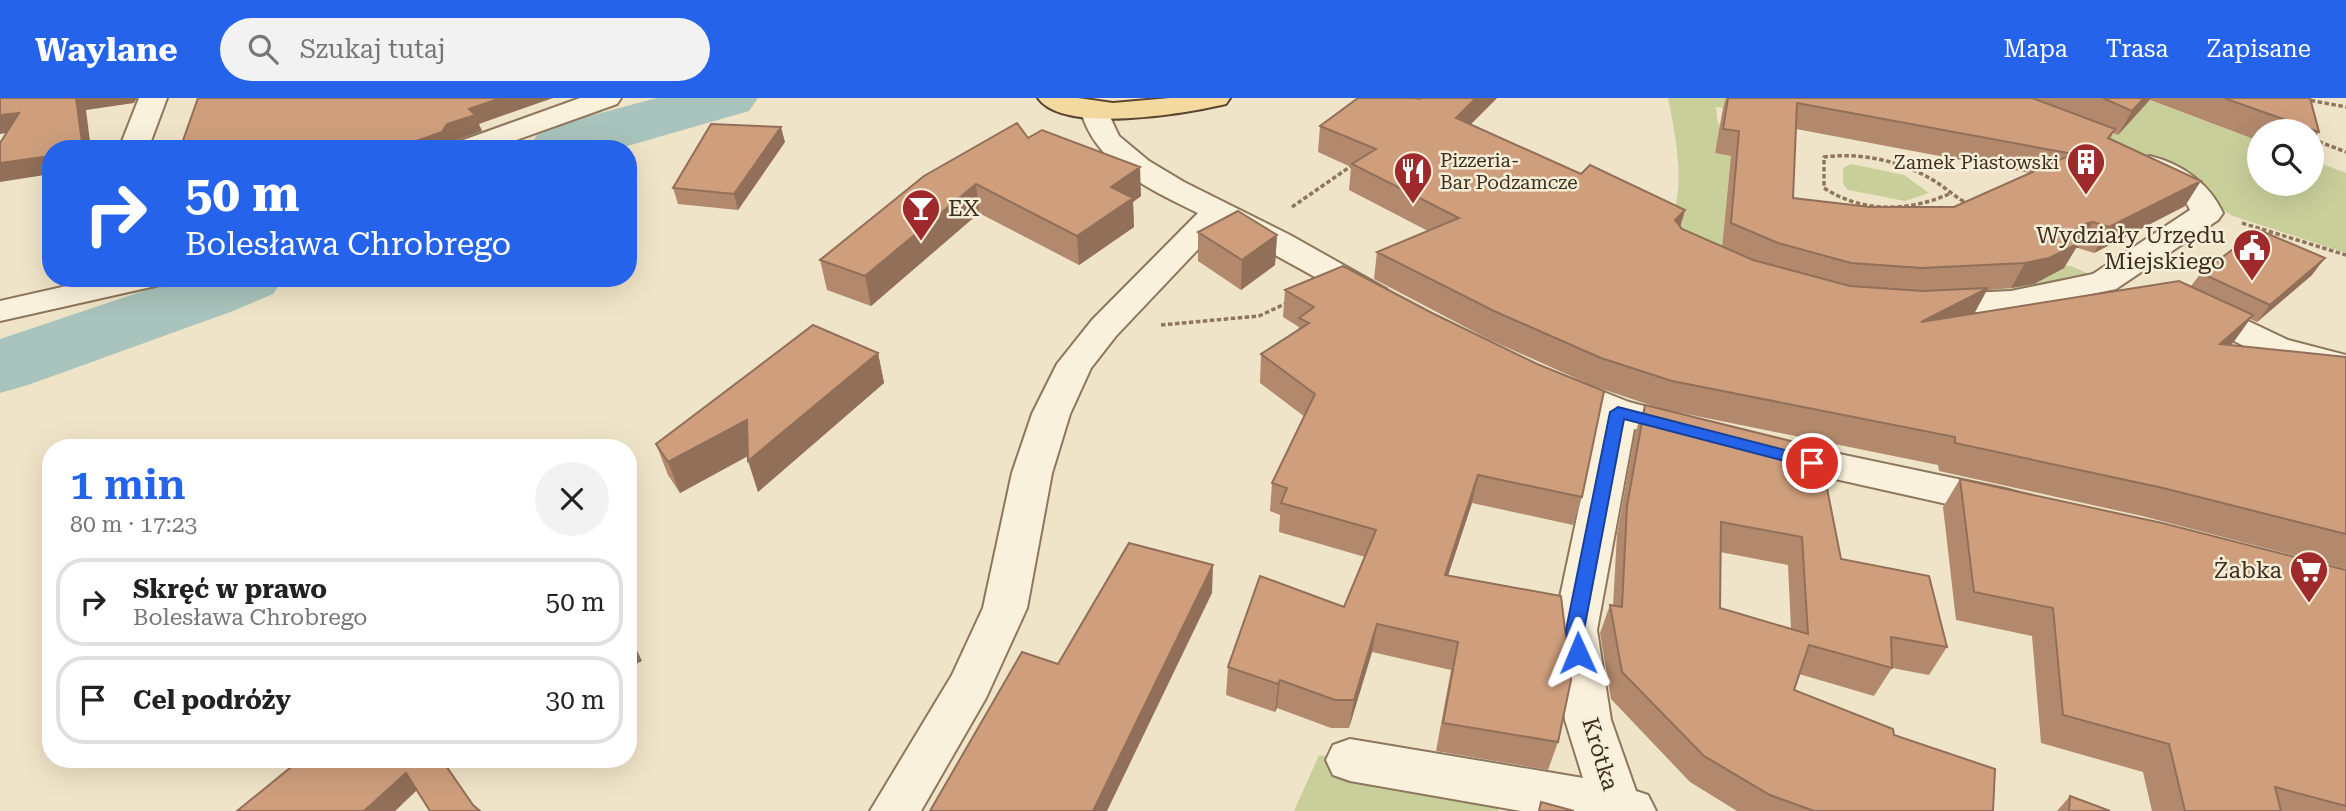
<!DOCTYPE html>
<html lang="pl">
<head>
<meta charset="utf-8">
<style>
  :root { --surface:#fff; --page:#f2f2f2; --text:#222; --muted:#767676; --line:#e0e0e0; --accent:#2563eb }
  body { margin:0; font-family:"Roboto Serif",serif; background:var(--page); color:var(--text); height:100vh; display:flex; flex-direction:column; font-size:26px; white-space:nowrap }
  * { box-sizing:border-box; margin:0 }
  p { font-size:23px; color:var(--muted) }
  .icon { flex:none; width:38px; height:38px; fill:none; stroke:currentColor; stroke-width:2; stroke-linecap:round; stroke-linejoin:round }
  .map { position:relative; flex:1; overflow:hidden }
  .drawer { position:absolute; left:42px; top:341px; width:595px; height:329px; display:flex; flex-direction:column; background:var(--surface); border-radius:28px; box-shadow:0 7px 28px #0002 }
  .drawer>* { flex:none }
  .guide { position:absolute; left:42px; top:42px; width:595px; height:147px; border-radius:28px; box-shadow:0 7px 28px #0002; background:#2563eb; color:#fff; overflow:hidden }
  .controls { position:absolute; left:2247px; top:21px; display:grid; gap:14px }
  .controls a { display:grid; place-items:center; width:77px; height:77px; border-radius:50%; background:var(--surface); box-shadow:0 7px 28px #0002; font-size:35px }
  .pin { position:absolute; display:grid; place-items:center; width:60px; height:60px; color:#fff; margin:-30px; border:4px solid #fff; border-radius:50%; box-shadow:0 2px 7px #0007 }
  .me { position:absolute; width:77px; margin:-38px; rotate:359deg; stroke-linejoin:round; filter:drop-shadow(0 0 5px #0008) }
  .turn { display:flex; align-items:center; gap:24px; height:147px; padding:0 28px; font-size:32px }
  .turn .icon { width:91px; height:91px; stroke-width:2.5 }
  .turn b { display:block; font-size:49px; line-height:60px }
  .round { display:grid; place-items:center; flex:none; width:74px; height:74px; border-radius:37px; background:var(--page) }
  .overview { display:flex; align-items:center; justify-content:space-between; height:119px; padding:0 28px }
  h1 { font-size:42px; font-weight:600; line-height:52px; color:var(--accent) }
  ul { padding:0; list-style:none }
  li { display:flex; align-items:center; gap:21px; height:88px; margin:0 14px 10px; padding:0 14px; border:4px solid var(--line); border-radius:28px }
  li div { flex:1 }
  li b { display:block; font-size:26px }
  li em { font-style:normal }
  header { display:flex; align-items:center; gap:42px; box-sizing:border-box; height:98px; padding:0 35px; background:var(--accent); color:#fff }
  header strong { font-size:33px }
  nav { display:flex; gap:38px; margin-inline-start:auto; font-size:24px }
  .search { width:490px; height:63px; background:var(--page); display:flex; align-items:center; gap:18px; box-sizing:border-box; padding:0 24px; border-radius:38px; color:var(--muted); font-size:26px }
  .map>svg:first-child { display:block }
  .green { fill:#c9cf9b }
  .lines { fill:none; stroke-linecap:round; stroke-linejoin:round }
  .river { fill:#a9c4bc; fill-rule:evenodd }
  .minor-casing { stroke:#8d765c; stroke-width:4 }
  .major-casing { stroke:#5b4430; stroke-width:4 }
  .path { stroke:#8d765c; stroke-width:3.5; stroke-dasharray:4.5 2.5; stroke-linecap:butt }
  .minor { fill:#faf1dc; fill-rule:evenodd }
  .major { fill:#f3d9a0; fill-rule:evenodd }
  .wall { fill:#b2896c; fill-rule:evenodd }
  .shaded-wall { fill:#916f58 }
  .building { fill:#cf9f7d; stroke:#916f58; stroke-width:2; fill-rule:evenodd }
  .route { fill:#2563eb; stroke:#184099; stroke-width:2 }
  .labels { text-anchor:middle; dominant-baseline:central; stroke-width:5; stroke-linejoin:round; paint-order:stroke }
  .far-poi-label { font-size:19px; fill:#3d2e20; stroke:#f7eed8; text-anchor:start }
  .poi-label { font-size:23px; fill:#3d2e20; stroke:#f7eed8; text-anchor:end }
  .street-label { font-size:23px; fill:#3d2e20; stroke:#f7eed8 }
</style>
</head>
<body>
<header>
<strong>Waylane</strong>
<div class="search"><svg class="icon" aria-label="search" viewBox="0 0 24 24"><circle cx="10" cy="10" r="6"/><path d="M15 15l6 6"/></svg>Szukaj tutaj</div>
<nav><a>Mapa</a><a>Trasa</a><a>Zapisane</a></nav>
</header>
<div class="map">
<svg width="2346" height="713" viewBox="0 0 2346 713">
  <rect width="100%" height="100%" fill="#f0e4c8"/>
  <path class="green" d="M1668,0H1726L1727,10L1716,9L1718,26L1729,27L1717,46L1715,55L1731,58L1722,147L2071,168L2093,178L2094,184L1915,204L1957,230L1666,133C1688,96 1676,40 1668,0Z
    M2144,0L2259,43V86H2312V62L2346,75V155L2233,118L2077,28Z
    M1851,66L1904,77L1929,95L1905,103L1848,92L1843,86V70Z
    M1319,657L1502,688L1498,713H1294Z"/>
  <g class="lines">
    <path class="river" d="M657,0H758L749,13L617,51H528L537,37L574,22Z
      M182,180H284L273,196L233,213L28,287L0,295V241Z"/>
    <g class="minor-casing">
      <path id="minor" d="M139,0H167L148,51H119Z
        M580,0H621L617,6L491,51H451L455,45Z
        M1095,6L1105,8L1119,38L1149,63L1184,84L1290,137L1386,191L1391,198L1386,205L1374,208L1362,205L1221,127L1116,238L1091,270L1070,316L1052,375L1027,510L986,600L921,713H870L952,577L983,510L1012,375L1032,316L1057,266L1092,222L1198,115C1151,92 1097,68 1081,14L1085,8Z
        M2150,58C2182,66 2209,85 2223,115L2218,122L2116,191L2011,213L1927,217L1915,214L1910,207L1915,200L1927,197L2011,193L2093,176L2190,112C2179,85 2149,87 2135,67L2140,61Z
        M102,180H164L160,187L0,223V203Z
        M2196,201L2208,204L2288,242L2346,257V281L2264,258L2184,218L2179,211L2184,204Z
        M1553,274L1629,304L1704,324L1710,333L1704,342L1691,346L1634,331L1597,532L1611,622L1636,693L1648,697L1656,713H1521L1350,683L1333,677L1326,662L1333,647L1350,641L1583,680L1565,622L1553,532L1598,320L1540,294L1535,286L1540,278Z
        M1773,342L2005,391L2019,395L2025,405L2019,415L2005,419L1759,364L1754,355L1759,346Z"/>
    </g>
    <g class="major-casing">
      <path id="major" d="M1038,0H1078L1113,5L1170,0H1230L1226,6C1188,15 1064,37 1038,0Z"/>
    </g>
    <path class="path" d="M2297,0L2346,9
      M2312,41L2346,54
      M1949,96C1908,114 1862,115 1824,90V59C1859,54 1901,63 1931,81C1944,88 1955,99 1968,106
      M1292,109L1354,66
      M2242,125L2346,157
      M1161,227L1259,218L1289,204"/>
    <use href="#minor" class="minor"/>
    <use href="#major" class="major"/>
  </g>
  <path class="wall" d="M1421,0H1497L1471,26L1581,76L1685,112L1680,129L1682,131L1722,149L1731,58L1715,55L1723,10L1726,0H2310L2319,34L2312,44V33H2259V43L2150,2L2118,37L2113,35L2110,41L2185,108L2094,155L2078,150H2076L2064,170L2034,186L2011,190L1987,192L1974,215L2191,188L2201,175L2312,177L2257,224L2250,221L2231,247L2346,259V471L2142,418L1939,373L1938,367L1662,311L1593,288L1488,241L1374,181L1377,154L1428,133L1349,92L1351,69L1318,54L1320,28L1419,1ZM1796,31L2030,75L1954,109H1870L1793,100Z
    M1028,40L1141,98L1133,104L1134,129L1079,167L979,115L871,208L827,192L820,162Z
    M785,44L738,112L678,106L673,90Z
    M1198,134L1277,137L1275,167L1241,192L1198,163Z
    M1343,168L1582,399L1573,427L1472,405L1448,477L1558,644L1548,672L1436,653L1451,572L1372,554L1349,630H1331L1277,610L1275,614L1226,597L1228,569L1344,509L1365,459L1279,434L1280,417L1270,413L1272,385L1305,319L1260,285L1261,256L1298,232L1299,229L1283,219L1285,192Z
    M878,255L884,285L758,394L748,358L680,395L668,377L656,346Z
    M1645,307L1841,461L1947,549L1929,577L1892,570L1874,598L1799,576L1794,592L1894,637L1993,713H1737L1690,684L1611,601L1600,535L1610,507L1613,508L1617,436L1635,335ZM1720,454L1788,467L1791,531L1720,510Z
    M1960,381L2346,472V713H2152L2143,674L2041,645L2032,538L1956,522L1943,409Z
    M280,662H446L443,663L417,692L395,713H237L290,669Z
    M2070,698L2110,713H2057Z"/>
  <path class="shaded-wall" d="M76,0H137L134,5L86,12L91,51H83Z
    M501,0H553L479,26L482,33L454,43L449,50L447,51H394L447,26L469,11Z
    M1476,0H1497L1451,46L1456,20Z
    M2144,0H2151L2118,37L2132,13Z
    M19,15L30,31L0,36V17Z
    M781,29L785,44L738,112L734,96Z
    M391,47L393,51H380Z
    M51,58V76L0,84V65Z
    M1140,69L1141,98L1133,104L1134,129L1079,167L1077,138L1111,89Z
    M2201,83L2185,108L2094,155L2109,129Z
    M976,86L979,115L871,208L865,178Z
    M1685,112L1677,139L1675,122Z
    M2093,124L2078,150H2076L2064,170L2034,186L2011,190L2025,165L2080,127Z
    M1277,137L1275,167L1241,192L1242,162Z
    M2325,160L2312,177L2257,224L2270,207Z
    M1988,190L1973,218L1921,224Z
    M2253,217L2233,245L2199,273L2220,246Z
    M878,255L884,285L758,394L748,363Z
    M747,322L757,353L680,395L668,364Z
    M1478,377L1472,405L1439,505L1445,477Z
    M1213,467L1212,495L1107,713H1093Z
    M1377,526L1372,554L1349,630L1354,602Z
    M634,546L642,563L628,570V548Z
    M1280,582L1277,610L1275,614L1278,586Z
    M406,675L418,691L395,713H364Z"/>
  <path class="building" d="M0,0H76L83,51H51V58L0,65V45L19,15L0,17Z
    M198,0H501L469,11L475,17L447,26L442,34L394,51L391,47L380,51H180Z
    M1358,0H1415L1419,1L1421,0H1476L1456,20L1581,76L1590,67L1685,112L1675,122L1682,131L1753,162L1850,188L1923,193L1988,190L1921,224L2179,183L2253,217L2220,246L2346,259V436L2163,390L1955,345V339L1672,283L1601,260L1494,213L1377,154L1459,120L1352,66L1376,51L1320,28Z
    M1728,0H2032L2115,31L2108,40L2201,83L2109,129L2093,124L2080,127L2073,136L2079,145L2049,160L2025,165L1922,170L1851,165L1778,145L1731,125L1739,33L1723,31ZM1797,5L2073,56L1954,109H1870L1793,100Z
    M2103,0H2144L2132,13Z
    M2224,0H2310L2319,34Z
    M1017,25L1028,40L1042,32L1140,69L1111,89L1133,100L1077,138L976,86L865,178L820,162L924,78Z
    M711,26L781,29L734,96L673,90Z
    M1238,113L1277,137L1242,162L1198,134Z
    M2259,132L2325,160L2270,207L2201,175Z
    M1343,168L1432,215L1537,266L1604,293L1582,399L1478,377L1445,477L1561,498L1571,582L1558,644L1443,625L1458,544L1377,526L1354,602H1335L1280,582L1278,586L1228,569L1260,478L1344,509L1376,432L1281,405L1287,390L1272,385L1315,296L1261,256L1309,225L1299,220L1314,209L1285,192Z
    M813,227L878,255L748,363L747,322L668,364L656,346Z
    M1645,307L1819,350L1841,461L1929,478L1947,549L1891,539L1892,570L1809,547L1794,592L1893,631L1894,637L1995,671L1993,713H1814L1770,697L1704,658L1622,574L1610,507L1622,509L1627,408ZM1721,424L1802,439L1808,536L1720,510Z
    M1960,381L2162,425L2346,472V708L2275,689L2281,713H2185L2169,646L2063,617L2053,510L1974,494Z
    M1129,445L1213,467L1093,713H930L1022,554L1058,566Z
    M628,537L634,546L628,548Z
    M291,662H442L473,707L480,713H430L406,675L364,713H237L296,665Z
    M2070,698L2110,713H2069Z
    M1541,704L1574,713H1539Z"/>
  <path class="route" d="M1618,309L1812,359L1820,365L1812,370L1624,321L1584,532L1587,555L1584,560L1578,562L1571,560L1566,532L1610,314Z"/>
  <defs>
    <g id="building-pin" transform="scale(2.0125)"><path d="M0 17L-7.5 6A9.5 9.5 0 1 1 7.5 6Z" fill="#9e2a2b" stroke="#f7eed8"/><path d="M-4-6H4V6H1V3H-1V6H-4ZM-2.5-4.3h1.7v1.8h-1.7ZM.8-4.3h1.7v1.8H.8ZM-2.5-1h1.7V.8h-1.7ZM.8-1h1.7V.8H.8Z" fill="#fff"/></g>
    <g id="restaurant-pin" transform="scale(2.0125)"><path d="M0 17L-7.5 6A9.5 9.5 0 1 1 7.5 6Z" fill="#9e2a2b" stroke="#f7eed8"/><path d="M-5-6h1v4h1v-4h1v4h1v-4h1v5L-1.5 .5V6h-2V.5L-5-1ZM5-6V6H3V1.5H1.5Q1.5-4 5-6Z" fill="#fff"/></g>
    <g id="bar-pin" transform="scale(2.0125)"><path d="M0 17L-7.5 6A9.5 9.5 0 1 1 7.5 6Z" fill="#9e2a2b" stroke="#f7eed8"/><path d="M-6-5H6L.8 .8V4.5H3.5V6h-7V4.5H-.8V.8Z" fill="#fff"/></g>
    <g id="civic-pin" transform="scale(2.0125)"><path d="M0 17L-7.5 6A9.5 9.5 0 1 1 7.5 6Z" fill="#9e2a2b" stroke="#f7eed8"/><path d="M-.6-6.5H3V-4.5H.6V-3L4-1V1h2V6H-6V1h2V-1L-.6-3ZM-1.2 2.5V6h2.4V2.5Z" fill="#fff"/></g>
    <g id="supermarket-pin" transform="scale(2.0125)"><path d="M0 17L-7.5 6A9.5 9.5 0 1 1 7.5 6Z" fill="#9e2a2b" stroke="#f7eed8"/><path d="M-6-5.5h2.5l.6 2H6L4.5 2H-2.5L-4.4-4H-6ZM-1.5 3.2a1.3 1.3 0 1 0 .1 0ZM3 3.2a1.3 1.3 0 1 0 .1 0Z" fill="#fff"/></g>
  </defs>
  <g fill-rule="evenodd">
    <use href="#building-pin" x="2086" y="64"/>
    <use href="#restaurant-pin" x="1413" y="73"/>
    <use href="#bar-pin" x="921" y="110"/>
    <use href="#civic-pin" x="2252" y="150"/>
    <use href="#supermarket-pin" x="2309" y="472"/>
  </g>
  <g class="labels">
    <g class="far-poi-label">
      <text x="1440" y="62">Pizzeria-<tspan x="1440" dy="22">Bar Podzamcze</tspan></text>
      <text x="2059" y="64" text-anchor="end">Zamek Piastowski</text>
    </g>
    <g class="poi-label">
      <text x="948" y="110" text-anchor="start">EX</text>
      <text x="2225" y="137">Wydziały Urzędu<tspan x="2225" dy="26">Miejskiego</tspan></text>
      <text x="2282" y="472">Żabka</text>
    </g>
    <g class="street-label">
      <text transform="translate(1600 656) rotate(73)">Krótka</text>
    </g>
  </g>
</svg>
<div class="controls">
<a><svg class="icon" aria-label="search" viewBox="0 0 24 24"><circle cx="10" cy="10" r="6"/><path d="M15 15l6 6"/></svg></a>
</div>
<div class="pin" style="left:1812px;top:365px;background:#d93025"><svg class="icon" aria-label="arrive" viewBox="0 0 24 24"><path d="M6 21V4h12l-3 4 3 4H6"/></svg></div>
<svg class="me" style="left:1578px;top:555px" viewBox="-20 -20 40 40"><path d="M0-17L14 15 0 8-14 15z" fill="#2563eb" stroke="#fff" stroke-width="4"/></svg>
<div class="guide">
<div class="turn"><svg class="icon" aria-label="right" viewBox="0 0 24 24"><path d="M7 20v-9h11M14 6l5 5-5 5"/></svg><div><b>50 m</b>Bolesława Chrobrego</div></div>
</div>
<section class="drawer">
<div class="overview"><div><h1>1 min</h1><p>80 m · 17:23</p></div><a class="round"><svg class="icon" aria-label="close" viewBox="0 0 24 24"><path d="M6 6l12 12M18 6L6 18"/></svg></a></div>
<ul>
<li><svg class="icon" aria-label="right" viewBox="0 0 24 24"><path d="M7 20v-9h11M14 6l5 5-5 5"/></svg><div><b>Skręć w prawo</b><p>Bolesława Chrobrego</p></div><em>50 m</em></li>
<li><svg class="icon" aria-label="arrive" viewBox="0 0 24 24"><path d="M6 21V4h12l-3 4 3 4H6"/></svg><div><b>Cel podróży</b></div><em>30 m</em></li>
</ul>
</section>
</div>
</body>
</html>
